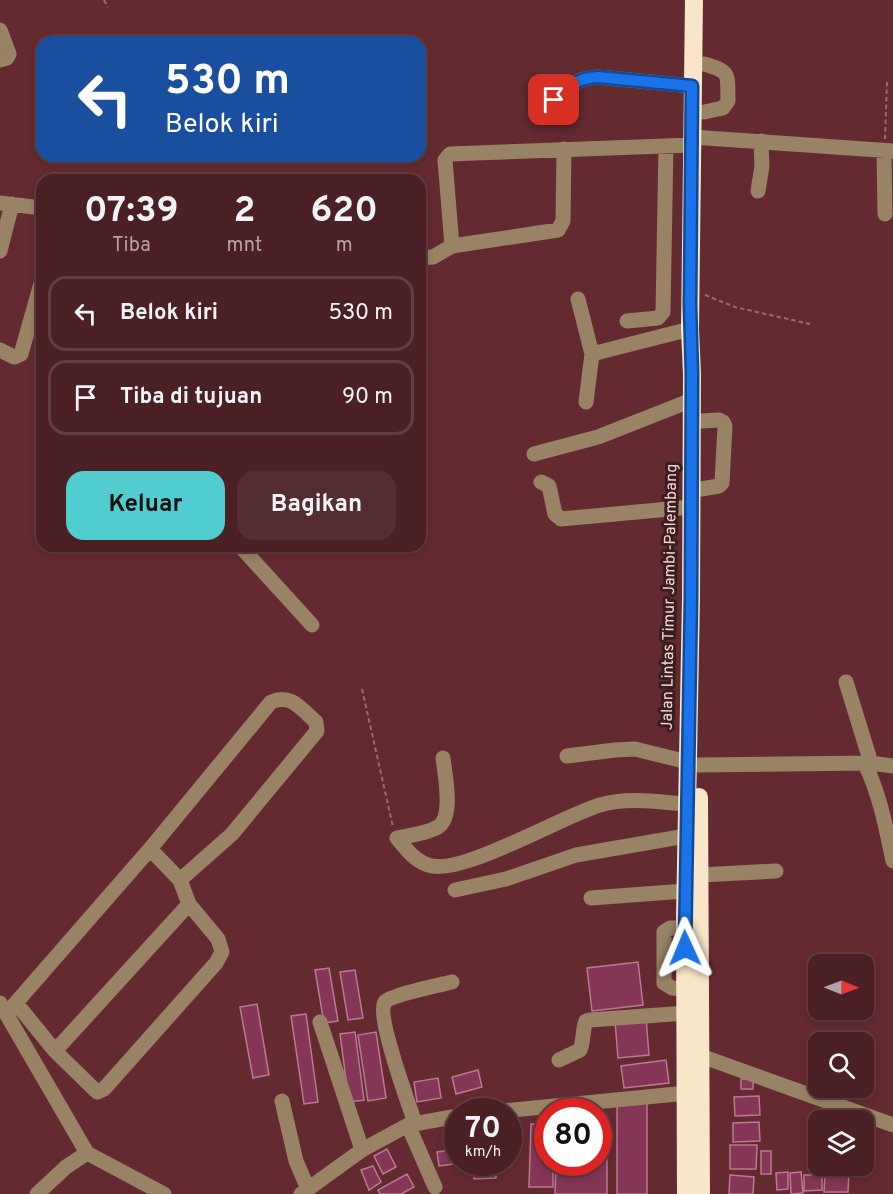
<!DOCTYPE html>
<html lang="id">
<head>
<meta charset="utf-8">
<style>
  :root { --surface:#4a2024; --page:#542d31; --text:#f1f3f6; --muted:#b2a3a6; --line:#613e41; --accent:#52cdcf }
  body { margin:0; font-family:Overpass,sans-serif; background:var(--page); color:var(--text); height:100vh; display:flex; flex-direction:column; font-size:22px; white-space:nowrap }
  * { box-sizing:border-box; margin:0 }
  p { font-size:20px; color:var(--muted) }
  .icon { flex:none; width:33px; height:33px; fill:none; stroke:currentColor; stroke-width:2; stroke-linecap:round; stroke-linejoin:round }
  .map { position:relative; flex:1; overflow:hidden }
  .details { position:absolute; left:36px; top:174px; width:390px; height:378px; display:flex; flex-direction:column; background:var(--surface); border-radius:18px; box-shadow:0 3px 9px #0003,0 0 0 2px var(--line) }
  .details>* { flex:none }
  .hud { position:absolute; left:36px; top:36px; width:390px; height:126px; border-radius:18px; box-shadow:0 3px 9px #0003,0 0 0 2px var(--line); background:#1a4fa0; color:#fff; overflow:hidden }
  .needle { width:39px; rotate:91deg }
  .controls { position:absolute; left:808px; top:954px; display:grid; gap:12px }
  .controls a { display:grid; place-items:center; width:66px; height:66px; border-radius:12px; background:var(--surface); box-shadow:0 3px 9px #0003,0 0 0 2px var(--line); font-size:30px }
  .speed { position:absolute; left:444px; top:1098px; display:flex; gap:12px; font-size:30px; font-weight:700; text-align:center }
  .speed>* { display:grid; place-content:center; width:78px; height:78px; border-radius:50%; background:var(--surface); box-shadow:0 3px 9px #0003,0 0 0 2px var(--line); line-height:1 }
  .speed small { font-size:15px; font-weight:400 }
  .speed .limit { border:9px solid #d22; background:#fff; color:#111 }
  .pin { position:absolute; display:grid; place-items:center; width:51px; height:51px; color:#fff; margin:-26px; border-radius:12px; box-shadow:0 3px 9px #0006 }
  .me { position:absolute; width:66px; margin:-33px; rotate:359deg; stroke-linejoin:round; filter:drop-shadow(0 0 4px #0008) }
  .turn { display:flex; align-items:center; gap:21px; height:126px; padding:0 30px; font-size:27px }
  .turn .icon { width:78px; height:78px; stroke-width:2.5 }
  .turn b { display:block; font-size:42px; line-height:51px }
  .eta { display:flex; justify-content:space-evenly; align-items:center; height:102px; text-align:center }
  .eta b { font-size:36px; font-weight:700; line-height:42px }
  .action { display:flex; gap:12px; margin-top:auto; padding:12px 30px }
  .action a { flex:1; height:69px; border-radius:18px; background:var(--accent); color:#111; font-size:24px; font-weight:700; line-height:69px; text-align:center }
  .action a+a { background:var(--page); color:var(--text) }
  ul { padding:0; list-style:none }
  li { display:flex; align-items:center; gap:18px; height:75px; margin:0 12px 9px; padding:0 18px; border:3px solid var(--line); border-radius:18px }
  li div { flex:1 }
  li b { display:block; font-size:22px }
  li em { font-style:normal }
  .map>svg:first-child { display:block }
  .building { fill:#853656; stroke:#b87a90; stroke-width:1.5 }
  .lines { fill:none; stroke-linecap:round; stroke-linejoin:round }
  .path { stroke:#9c6b6e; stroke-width:2; stroke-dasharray:4.5 3; stroke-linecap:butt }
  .minor { stroke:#988364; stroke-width:15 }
  .highway { stroke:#f9e5c7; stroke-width:18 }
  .route-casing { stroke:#114b97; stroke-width:15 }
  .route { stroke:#1a73e8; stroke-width:10 }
  .labels { text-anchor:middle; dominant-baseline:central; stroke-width:6; stroke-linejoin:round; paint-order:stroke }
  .street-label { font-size:16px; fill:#f9d4d5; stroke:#381e1f }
</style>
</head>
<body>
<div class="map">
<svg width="893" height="1194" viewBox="0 0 893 1194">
  <rect width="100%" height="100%" fill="#632b30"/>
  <path class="building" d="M638,962L643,1005L592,1011L587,968Z
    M329,968L338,1021L324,1023L315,970Z
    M355,970L363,1018L348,1020L340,972Z
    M257,1004L269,1075L253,1078L240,1007Z
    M306,1014L318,1102L304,1104L291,1016Z
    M646,1018L649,1055L618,1058L615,1021Z
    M355,1032L364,1100L349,1102L340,1034Z
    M376,1032L386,1098L368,1101L358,1035Z
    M666,1060L669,1083L624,1088L621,1066Z
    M478,1070L482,1087L456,1094L452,1077Z
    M438,1078L441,1098L417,1102L414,1082Z
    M741,1079H753V1089H741Z
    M759,1096L760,1115L735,1116L734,1097Z
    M617,1103H647V1194H617Z
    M759,1122L760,1141L733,1142V1123Z
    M531,1124L548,1125V1162H553V1187H529Z
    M598,1125H607V1194H555L556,1162H598Z
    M730,1145H757L756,1169H730Z
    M387,1149L396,1167L383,1174L374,1156Z
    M452,1150L454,1164L439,1166L437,1152Z
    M761,1151H771V1174H761Z
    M373,1166L381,1182L369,1190L361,1170Z
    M474,1169H496V1178L474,1179Z
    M788,1172V1189L777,1190L776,1173Z
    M801,1172L803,1193L791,1194L790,1173Z
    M825,1173H849L848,1192H824Z
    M407,1174L414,1187L401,1194H380L378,1190Z
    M730,1175L754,1177L753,1194H729Z
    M804,1175H822V1190L804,1191Z"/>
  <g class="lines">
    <path class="path" d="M104,0L108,7
      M885,139L887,82
      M705,295L735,307L810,324
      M362,689L393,827"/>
    <path class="minor" d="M0,30L9,54L7,58L0,60
      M554,100C570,86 576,78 598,77L692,86
      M704,112L723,108L728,101C727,74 732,72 704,64
      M692,137L893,151
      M884,151L885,214
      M758,191L762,166L761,141
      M0,203L42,208
      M452,246L558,230L563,221L564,149
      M0,251L12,204
      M420,258L433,257L452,246L445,160L450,154L692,145
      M578,299L592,354L690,329
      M627,321L658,318L663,312L666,146
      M0,350L14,357L21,354L42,280
      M586,402L592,354
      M534,454L598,437L692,400
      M541,482L549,486L555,514L561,519L691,507
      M701,489L719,486L722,483L725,426L723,422L719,420L702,421
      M240,546L312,625
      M846,682L871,763
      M567,756L615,750L635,749L688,762
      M443,758C445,775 454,817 438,827C426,834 410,835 397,838C406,849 414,860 428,865C460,877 562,816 600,805C628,797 658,802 687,804
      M865,764C880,795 886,828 893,861
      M698,765L871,763L893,766
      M700,875L776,871
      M455,890L506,879L576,855L686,836
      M591,898L685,891
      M685,928H670L664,932V983L672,988L686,989
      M0,1003L87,1153L164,1194
      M16,1003L55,1051L97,1092L104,1089L216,963L222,952L218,939L189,904L180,880L150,849
      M7,1013L150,849L271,702C291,693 301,709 316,722L317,731L232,834L180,880
      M320,1022L362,1150
      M55,1051L189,904
      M701,1056L893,1125
      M559,1060L580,1050C584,1041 582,1031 586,1021L590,1020L686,1013
      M282,1101L296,1161L308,1189
      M493,1112L687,1093
      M415,1123C409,1105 376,1015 385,1002C391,995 440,985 452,982
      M408,1125L435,1187
      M37,1194L66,1167L87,1153
      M301,1194L362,1150L408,1125L458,1116"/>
    <path class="highway" d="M699,797L701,1194
      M686,1194L685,918L691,597L692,374L690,329L694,0"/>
  </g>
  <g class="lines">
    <g class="route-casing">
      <path id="route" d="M554,100C569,86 577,78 598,77L692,86L690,305L692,374L691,597L685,948"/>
    </g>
    <use href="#route" class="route"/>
  </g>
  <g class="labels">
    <g class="street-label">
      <text transform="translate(670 597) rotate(-89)">Jalan Lintas Timur Jambi-Palembang</text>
    </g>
  </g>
</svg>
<div class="controls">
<a><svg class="needle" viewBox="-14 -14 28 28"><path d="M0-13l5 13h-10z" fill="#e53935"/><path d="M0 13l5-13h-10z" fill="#b2a3a6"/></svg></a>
<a><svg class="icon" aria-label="search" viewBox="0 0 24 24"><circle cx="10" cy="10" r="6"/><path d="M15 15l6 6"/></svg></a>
<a><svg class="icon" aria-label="layers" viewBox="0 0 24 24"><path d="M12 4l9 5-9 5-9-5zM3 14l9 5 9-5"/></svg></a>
</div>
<div class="speed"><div>70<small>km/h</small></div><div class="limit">80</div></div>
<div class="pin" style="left:554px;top:100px;background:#d93025"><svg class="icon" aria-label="arrive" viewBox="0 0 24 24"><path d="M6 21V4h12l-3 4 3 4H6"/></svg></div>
<svg class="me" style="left:685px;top:948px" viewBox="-20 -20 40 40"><path d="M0-17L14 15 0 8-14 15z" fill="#1a73e8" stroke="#fff" stroke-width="4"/></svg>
<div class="hud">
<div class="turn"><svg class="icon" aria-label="left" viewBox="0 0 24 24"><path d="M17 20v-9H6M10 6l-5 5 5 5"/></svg><div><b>530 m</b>Belok kiri</div></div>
</div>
<section class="details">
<div class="eta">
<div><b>07:39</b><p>Tiba</p></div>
<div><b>2</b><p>mnt</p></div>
<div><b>620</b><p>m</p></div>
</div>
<ul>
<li><svg class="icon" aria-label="left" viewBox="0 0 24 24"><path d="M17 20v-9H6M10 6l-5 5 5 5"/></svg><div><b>Belok kiri</b></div><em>530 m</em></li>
<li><svg class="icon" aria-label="arrive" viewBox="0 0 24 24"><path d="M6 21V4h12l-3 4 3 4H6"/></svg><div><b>Tiba di tujuan</b></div><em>90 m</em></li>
</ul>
<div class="action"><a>Keluar</a><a>Bagikan</a></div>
</section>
</div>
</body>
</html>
